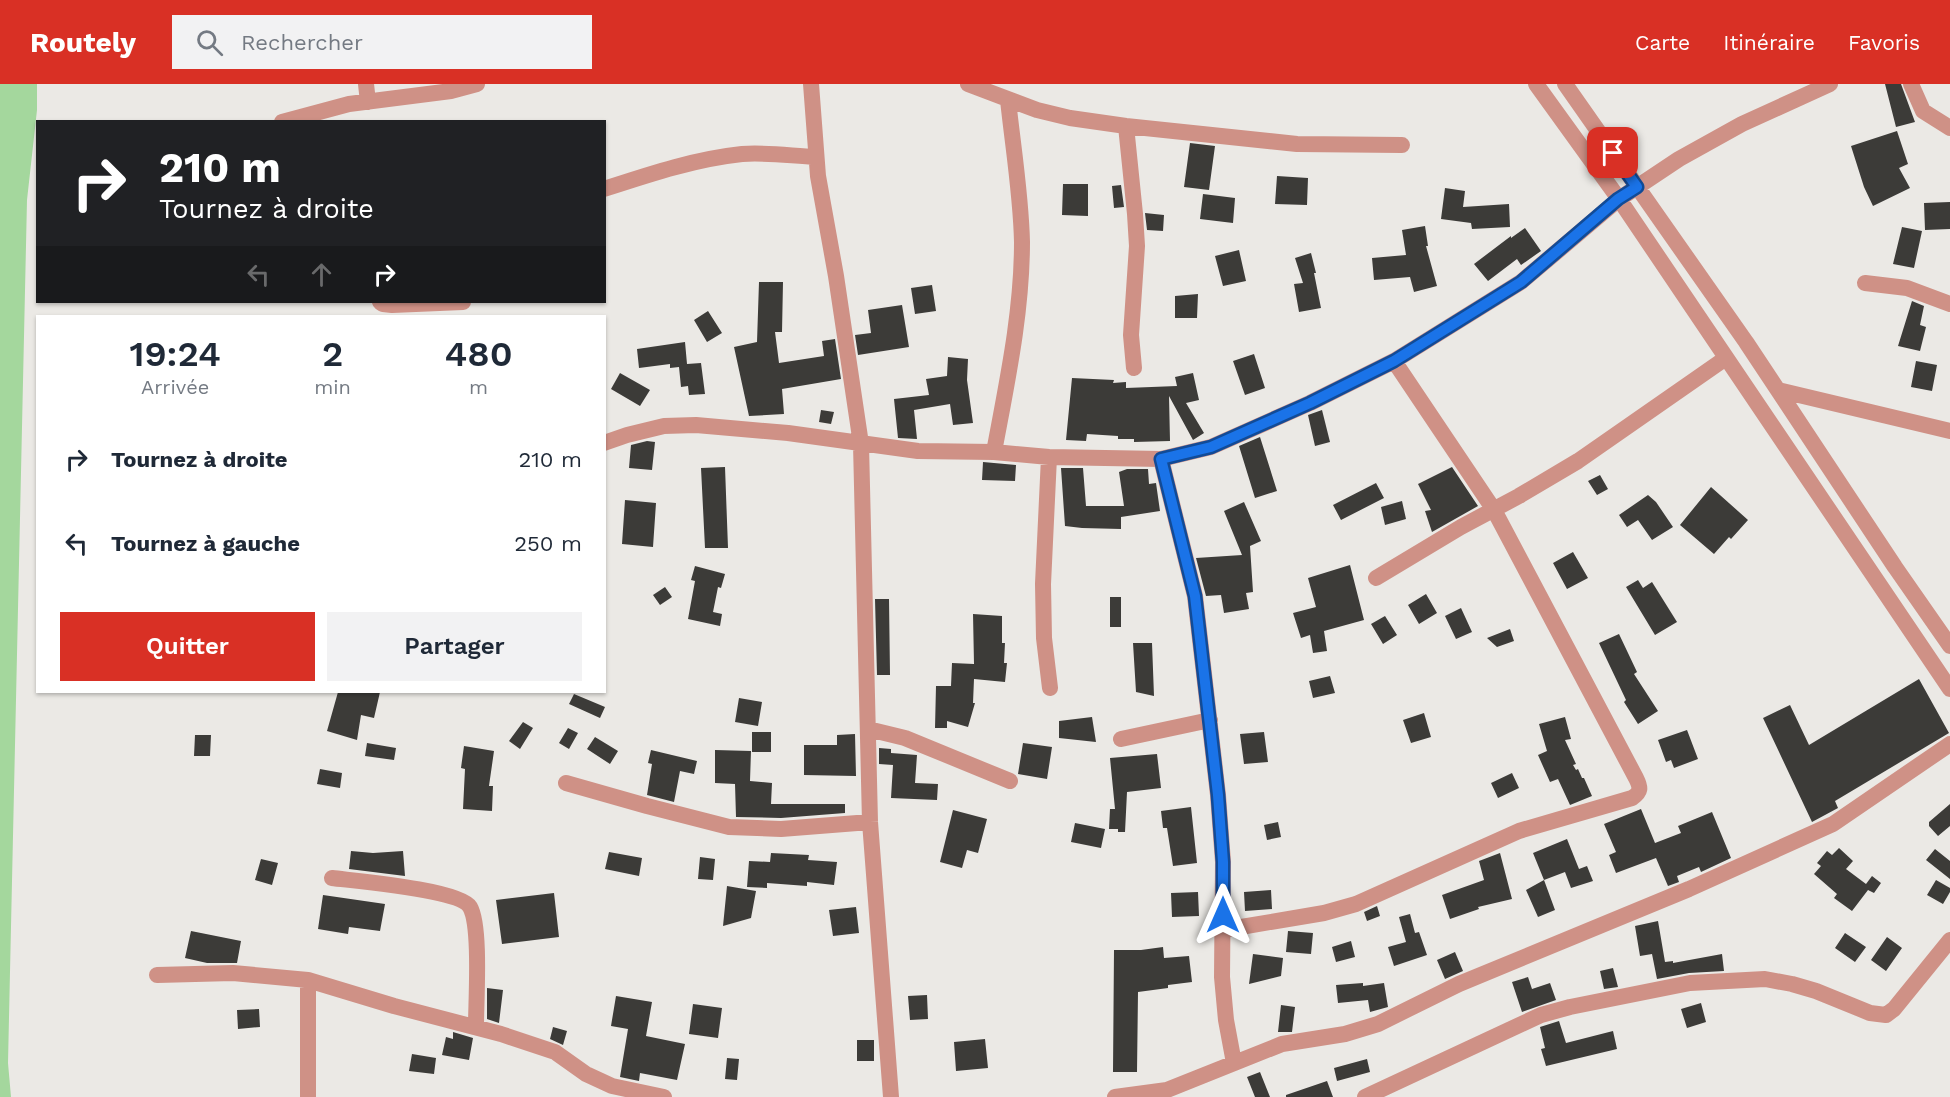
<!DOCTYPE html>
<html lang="fr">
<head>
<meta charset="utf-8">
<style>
  :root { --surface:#fff; --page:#f2f2f3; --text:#1f2937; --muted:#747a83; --accent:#d93025 }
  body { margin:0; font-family:"Work Sans",sans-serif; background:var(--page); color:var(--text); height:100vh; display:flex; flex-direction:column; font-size:22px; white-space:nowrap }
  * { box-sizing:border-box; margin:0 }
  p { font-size:20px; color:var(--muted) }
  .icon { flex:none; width:33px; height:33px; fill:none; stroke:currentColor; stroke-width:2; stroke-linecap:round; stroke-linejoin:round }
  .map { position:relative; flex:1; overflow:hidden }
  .drawer { position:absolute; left:36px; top:231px; width:570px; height:378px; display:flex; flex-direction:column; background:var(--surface); border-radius:0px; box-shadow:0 2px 4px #0004 }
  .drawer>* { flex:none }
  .banner { position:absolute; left:36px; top:36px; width:570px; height:183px; border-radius:0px; box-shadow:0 2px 4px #0004; background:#202124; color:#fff; overflow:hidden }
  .pin { position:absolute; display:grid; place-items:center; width:51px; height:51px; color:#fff; margin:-26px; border-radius:12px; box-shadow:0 3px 9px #0006 }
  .me { position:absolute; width:66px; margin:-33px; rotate:0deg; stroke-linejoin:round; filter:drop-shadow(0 0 4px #0008) }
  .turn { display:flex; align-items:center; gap:21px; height:126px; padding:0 24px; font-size:27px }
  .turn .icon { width:78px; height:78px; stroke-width:2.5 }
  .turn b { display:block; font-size:42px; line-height:51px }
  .lanes { display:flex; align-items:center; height:57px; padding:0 24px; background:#0003; justify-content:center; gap:30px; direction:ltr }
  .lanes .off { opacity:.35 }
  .eta { display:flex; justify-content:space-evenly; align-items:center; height:102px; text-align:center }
  .eta b { font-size:36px; font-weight:600; line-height:42px }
  .action { display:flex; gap:12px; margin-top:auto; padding:12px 24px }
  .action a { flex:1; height:69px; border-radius:0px; background:var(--accent); color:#fff; font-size:24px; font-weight:600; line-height:69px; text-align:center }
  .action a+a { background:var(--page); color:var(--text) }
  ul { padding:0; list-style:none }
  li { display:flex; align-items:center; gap:18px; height:84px; padding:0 24px }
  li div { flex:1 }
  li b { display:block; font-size:22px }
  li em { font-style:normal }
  header { display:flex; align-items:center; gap:36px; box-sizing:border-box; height:84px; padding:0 30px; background:var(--accent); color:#fff }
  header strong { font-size:28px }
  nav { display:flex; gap:33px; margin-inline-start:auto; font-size:21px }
  .search { width:420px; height:54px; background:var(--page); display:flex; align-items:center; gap:15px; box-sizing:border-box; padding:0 21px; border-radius:0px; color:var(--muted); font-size:22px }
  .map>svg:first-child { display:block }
  .green { fill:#a4d79d }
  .building { fill:#3c3b38 }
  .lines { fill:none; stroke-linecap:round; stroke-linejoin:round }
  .minor { stroke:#cf9186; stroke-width:16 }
  .route-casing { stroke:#114b97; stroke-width:15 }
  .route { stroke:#1a73e8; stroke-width:10 }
</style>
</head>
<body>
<header>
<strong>Routely</strong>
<div class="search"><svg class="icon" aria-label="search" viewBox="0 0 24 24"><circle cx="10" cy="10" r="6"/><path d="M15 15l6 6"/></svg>Rechercher</div>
<nav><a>Carte</a><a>Itinéraire</a><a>Favoris</a></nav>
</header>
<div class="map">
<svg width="1950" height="1013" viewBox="0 0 1950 1013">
  <rect width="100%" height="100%" fill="#ebe9e5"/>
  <path class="green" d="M0,0H37V26L27,116L8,979L11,1013H0Z"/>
  <path class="building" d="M1885,0H1901L1915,38L1896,43Z
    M1897,47L1908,80L1899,84L1910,104L1873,122L1864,103L1851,62Z
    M1190,59L1215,62L1209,106L1184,103Z
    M1277,92L1308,94L1307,121L1275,120Z
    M1063,100H1088V132L1062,131Z
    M1121,101L1124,123L1114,124L1112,102Z
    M1445,104L1465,107L1463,123L1509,120L1510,143L1472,145L1471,139L1441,135Z
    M1203,110L1235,114L1233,139L1200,135Z
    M1950,118V145L1925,146L1924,119Z
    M1145,129L1164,131L1163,147L1147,146Z
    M1425,142L1428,162H1426L1437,202L1414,208L1410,193L1374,196L1372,174L1406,171L1402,146Z
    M1902,143L1922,147L1914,184L1893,180Z
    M1525,144L1541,167L1521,181L1517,175L1488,197L1474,180L1511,152V154Z
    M1239,166L1246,197L1223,202L1215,172Z
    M1311,169L1316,189H1314L1321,224L1299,228L1294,200L1303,199L1295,174Z
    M759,198H783L782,248H775L779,279L824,272L822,257L835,255L841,295L782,305L784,330L749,332L734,263L757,258Z
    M932,201L936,227L915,230L911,204Z
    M1198,210L1197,234H1175V212Z
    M1912,217L1924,222L1920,241L1926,243L1920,267L1898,262Z
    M902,221L909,263L858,271L855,251L871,249L868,226Z
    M708,227L722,249L707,258L694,236Z
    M685,258L687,280L701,279L705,310L689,311L688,302L681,303L679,283L670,284V280L639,284L637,265Z
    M1254,270L1265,304L1245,311L1233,277Z
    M948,273L968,275L967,296L973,339L953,341L950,320L914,326L917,355L898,354L894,315L929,311L926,295L947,292Z
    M1916,277L1937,281L1932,307L1911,303Z
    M620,289L650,306L640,322L611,305Z
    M1193,289L1199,316L1186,319L1204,349L1193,356L1169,312L1170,357L1134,358V355H1118V352L1087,350L1086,357L1066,356L1072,294L1114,296L1113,299L1126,298V304L1177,302L1175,293Z
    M821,326L834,328L831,340L819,338Z
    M1322,326L1330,358L1315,362L1308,331Z
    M1260,353L1277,407L1255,414L1239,362Z
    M647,357L655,358L652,386L629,384L631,361Z
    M983,378L1016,381L1015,397L982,396Z
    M725,383L728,464H705L701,384Z
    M1452,383L1478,422L1432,448L1425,427L1431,426L1418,400Z
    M1061,384H1083L1086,422H1124L1119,388L1127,385H1148L1149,400L1156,399L1160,427L1121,433V445L1082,444L1065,442Z
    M1600,391L1608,405L1597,411L1588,397Z
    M1376,399L1384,414L1341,436L1333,421Z
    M1711,403L1748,436L1731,455L1729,453L1714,470L1680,441Z
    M1648,411L1656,418L1673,443L1652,456L1638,436L1627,443L1619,431Z
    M625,416L656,419L653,463L622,460Z
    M1402,417L1406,435L1385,441L1381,423Z
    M1244,418L1261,457L1250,462L1253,508L1246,509L1249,525L1224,529L1221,511L1206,512L1196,474L1242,471L1224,427Z
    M1573,468L1588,494L1567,505L1553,479Z
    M1350,481L1364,536L1324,547L1327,567L1313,569L1310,551L1301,554L1293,529L1316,523L1308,494Z
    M695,482L725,490L721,504L718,503L713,528L722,530L720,542L688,535L695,497L691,496Z
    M1638,496L1643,504L1652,498L1677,538L1655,551L1626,503Z
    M665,503L672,513L660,521L653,511Z
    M1426,510L1437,529L1419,540L1408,521Z
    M1110,513H1121V543H1110Z
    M875,515H889L890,591H877Z
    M1461,524L1472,548L1456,555L1445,532Z
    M973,530L1002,532V559H1005L1004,579H1007L1005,598L974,595L973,619H975L968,643L947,637V644H935L936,602H951L952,579L974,580Z
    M1385,532L1397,551L1383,560L1371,540Z
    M1510,545L1514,557L1497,563L1487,554Z
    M1619,550L1637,588L1634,590L1658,627L1638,640L1624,618L1626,616L1599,559Z
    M1133,559H1152L1154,612L1136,608Z
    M1330,592L1335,609L1313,614L1309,597Z
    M1919,595L1949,649L1835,717L1838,724L1812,738L1763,634L1790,621L1809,661Z
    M338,608H380L374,634L361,631L357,656L327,647Z
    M574,610L605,623L600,634L569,620Z
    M739,614L762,618L758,642L735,638Z
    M1424,629L1431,653L1411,659L1403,636Z
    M1092,633L1096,658L1059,654V637Z
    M1565,633L1571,655L1565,656L1576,680L1573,681L1576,686L1578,685L1582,694H1584L1592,712L1570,721L1558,695L1550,698L1538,671L1547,667L1539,640Z
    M523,638L533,644L520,665L509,657Z
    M568,644L578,649L569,665L559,659Z
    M1687,646L1698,675L1674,684L1671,676L1666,678L1658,656Z
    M752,648H771V668H752Z
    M1264,648L1268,678L1244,680L1240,650Z
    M855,650L856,692L804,691V661H837V651Z
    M195,651H211L210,672H194Z
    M595,653L618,667L610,680L587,665Z
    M367,659L396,664L394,676L365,672Z
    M1023,659L1052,663L1047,695L1018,690Z
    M464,662L494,667L489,702H493L492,727L463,725L465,685L461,684Z
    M879,664L891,665V669L917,671L915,699L938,700L937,716L891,714L893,681L879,680Z
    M651,666L697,677L694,690L680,687L674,718L647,711L652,680L648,679Z
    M715,666L751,667L750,697L772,699L771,720H845V729L781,734L736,733L735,700L715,699Z
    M1157,670L1161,704L1127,708L1125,748H1118V745H1109L1110,725H1115L1110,674Z
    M320,685L342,689L340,704L317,700Z
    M1512,689L1519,704L1498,714L1491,699Z
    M1950,720V742L1938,752L1929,742V738Z
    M1191,723L1197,779L1173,782L1167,744H1163L1161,727Z
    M1641,725L1655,759L1681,749L1678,742L1712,728L1731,774L1701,788L1699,783L1677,792L1679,798L1668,802L1656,774L1616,789L1609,771L1616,768L1604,740Z
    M953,726L987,735L978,769L967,766L962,784L940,778Z
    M1278,738L1281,753L1267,756L1264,741Z
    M1075,739L1105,745L1101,764L1071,758Z
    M1567,755L1579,785L1587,782L1593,797L1571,804L1565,788L1544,796L1533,769Z
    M1839,764L1853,777L1846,785L1866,800L1872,792L1881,799L1874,809L1868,806L1852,827L1834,814L1837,810L1814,790L1821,782L1817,779L1827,767L1832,771Z
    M1935,765L1950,777V795L1926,776Z
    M351,767L373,769L403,767L405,792L349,785Z
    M609,768L642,774L639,792L605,785Z
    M771,769L809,771L808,776L837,778L834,801L807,798V802L767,799V804L747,803L749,777L770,778Z
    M1500,769L1512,815L1478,823L1479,825L1450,835L1442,811L1484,796L1479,777Z
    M700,773L715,775L713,796L698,795Z
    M261,775L278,779L272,801L255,796Z
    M1544,796L1555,826L1538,833L1526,806Z
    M1936,796L1950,804V808L1943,820L1927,811Z
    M727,802L756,807L751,834L723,842Z
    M1271,806L1272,825L1245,827L1244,808Z
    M1198,808L1199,832L1172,833L1171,809Z
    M554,809L559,853L502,860L496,816Z
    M323,811L385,820L380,847L349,843L348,850L318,845Z
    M1377,822L1380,832L1367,837L1364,828Z
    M856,823L859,849L833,852L829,826Z
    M1410,830L1415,849L1419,848L1427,871L1394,882L1388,863L1406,858L1399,833Z
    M1658,837L1665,878L1673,877V879L1722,870L1724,887L1689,889L1657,895L1652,870L1640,872L1635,842Z
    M191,847L241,857L237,879H207L185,874Z
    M1288,847L1313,849L1311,870L1286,868Z
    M1845,849L1866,863L1855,878L1835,864Z
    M1887,853L1902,864L1886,887L1871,876Z
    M1351,857L1355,873L1336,878L1332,863Z
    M1163,863L1164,874L1189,872L1192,898L1168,901V904L1138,908L1137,988H1113L1114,866H1141Z
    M1455,868L1463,887L1445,895L1437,876Z
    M1253,870L1283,874L1281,892L1249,900Z
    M1613,884L1618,903L1604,905L1600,887Z
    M1528,893L1532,905L1550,899L1556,916L1522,928L1512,898Z
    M1363,899V902L1384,899L1388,923L1370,928L1368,916L1338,919L1336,901Z
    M487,904L503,906L499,939L487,935Z
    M927,911L928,935L910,936L908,912Z
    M616,912L652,918L646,952L685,960L677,996L640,989L639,997L620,993L628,945L611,942Z
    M1701,919L1706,938L1687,944L1681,925Z
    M693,920L722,924L718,954L689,950Z
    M1281,921L1295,923L1292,948H1278Z
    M259,925L260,943L238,945L237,926Z
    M1559,937L1566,959L1613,947L1617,965L1546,982L1541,965L1545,964L1540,943Z
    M553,943L567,947L563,961L550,955Z
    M453,948L473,954L469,976L442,971L446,953L453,955Z
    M985,955L988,984L956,987L954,958Z
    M857,956H874V977H857Z
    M412,970L436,974L434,990L409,987Z
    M727,974L739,975L737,996L725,995Z
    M1367,975L1370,988L1337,997L1334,984Z
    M1260,988L1270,1013H1255L1247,993Z
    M1327,997L1333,1013H1286V1011Z"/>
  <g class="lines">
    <path class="minor" d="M366,0L368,18
      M811,0L818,92L836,192L861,360L870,738L891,1013
      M968,0L1037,26L1070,34L1126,42L1297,60L1402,61
      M1536,0L1619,115L1950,605
      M1565,0L1746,258L1895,483L1950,562
      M1911,0L1923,27L1950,44
      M282,38L349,20L451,7L477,0
      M1126,42L1135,130L1137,162L1131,251L1134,284
      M604,105C650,90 695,75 742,70C766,68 792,72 816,73
      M1865,199L1907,204L1950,220
      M380,218L383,220L392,221L463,218
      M1778,306L1950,347
      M604,359L627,351L664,342L696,341L788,349L918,367L994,368L1049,373L1161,375L1211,363L1310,319L1394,277L1521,198L1619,115L1679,75L1742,40L1830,0
      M994,368C1007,298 1022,229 1022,158C1021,111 1013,63 1008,16
      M1049,373L1043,500L1044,554L1050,604
      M1161,375L1195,512L1218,711L1223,778L1222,893L1226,936L1234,979
      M1376,494L1461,443L1519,412L1578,377L1726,274
      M868,645L905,654L1010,697
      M1121,655L1210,636
      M566,699L647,722L729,743L781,745L870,738
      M332,794C355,797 460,806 470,823C481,842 476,917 476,942
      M1223,846L1324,829L1356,820L1519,747L1632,714C1641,708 1641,704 1636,694L1494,426L1394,277
      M157,891L233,889L308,896L394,922L501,950L555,968L586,990L612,1002L664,1013
      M308,896V1013
      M1115,1013L1167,1006L1282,960L1345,950L1378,940L1459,900L1689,805L1833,740L1950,660
      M1365,1013L1541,931L1570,923L1690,899L1765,895L1792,900L1816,907L1870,929L1886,931L1894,925L1950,856"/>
  </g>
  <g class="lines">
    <g class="route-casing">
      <path id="route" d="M1223,831V778L1218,711L1195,512L1161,375L1211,363L1310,319L1394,277L1521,198L1618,115L1637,103L1613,69"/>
    </g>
    <use href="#route" class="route"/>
  </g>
</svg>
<div class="pin" style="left:1613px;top:69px;background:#d93025"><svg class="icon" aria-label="arrive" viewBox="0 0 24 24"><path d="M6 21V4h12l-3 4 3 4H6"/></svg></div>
<svg class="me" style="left:1223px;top:831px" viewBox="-20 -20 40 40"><path d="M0-17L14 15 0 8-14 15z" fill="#1a73e8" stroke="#fff" stroke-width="4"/></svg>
<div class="banner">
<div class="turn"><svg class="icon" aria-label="right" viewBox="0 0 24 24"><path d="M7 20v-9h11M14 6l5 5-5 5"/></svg><div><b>210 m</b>Tournez à droite</div></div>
<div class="lanes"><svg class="icon off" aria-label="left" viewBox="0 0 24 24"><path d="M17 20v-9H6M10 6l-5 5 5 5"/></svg><svg class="icon off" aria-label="ahead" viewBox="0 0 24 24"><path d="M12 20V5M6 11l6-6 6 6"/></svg><svg class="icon" aria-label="right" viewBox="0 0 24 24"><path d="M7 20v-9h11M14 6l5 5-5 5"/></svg></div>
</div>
<section class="drawer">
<div class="eta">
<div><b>19:24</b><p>Arrivée</p></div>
<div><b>2</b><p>min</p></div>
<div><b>480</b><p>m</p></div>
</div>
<ul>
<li><svg class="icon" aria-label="right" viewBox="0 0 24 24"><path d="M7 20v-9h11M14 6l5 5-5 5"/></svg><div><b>Tournez à droite</b></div><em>210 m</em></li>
<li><svg class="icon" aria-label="left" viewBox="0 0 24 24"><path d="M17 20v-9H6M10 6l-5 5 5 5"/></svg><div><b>Tournez à gauche</b></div><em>250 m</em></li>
</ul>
<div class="action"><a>Quitter</a><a>Partager</a></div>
</section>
</div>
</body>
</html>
